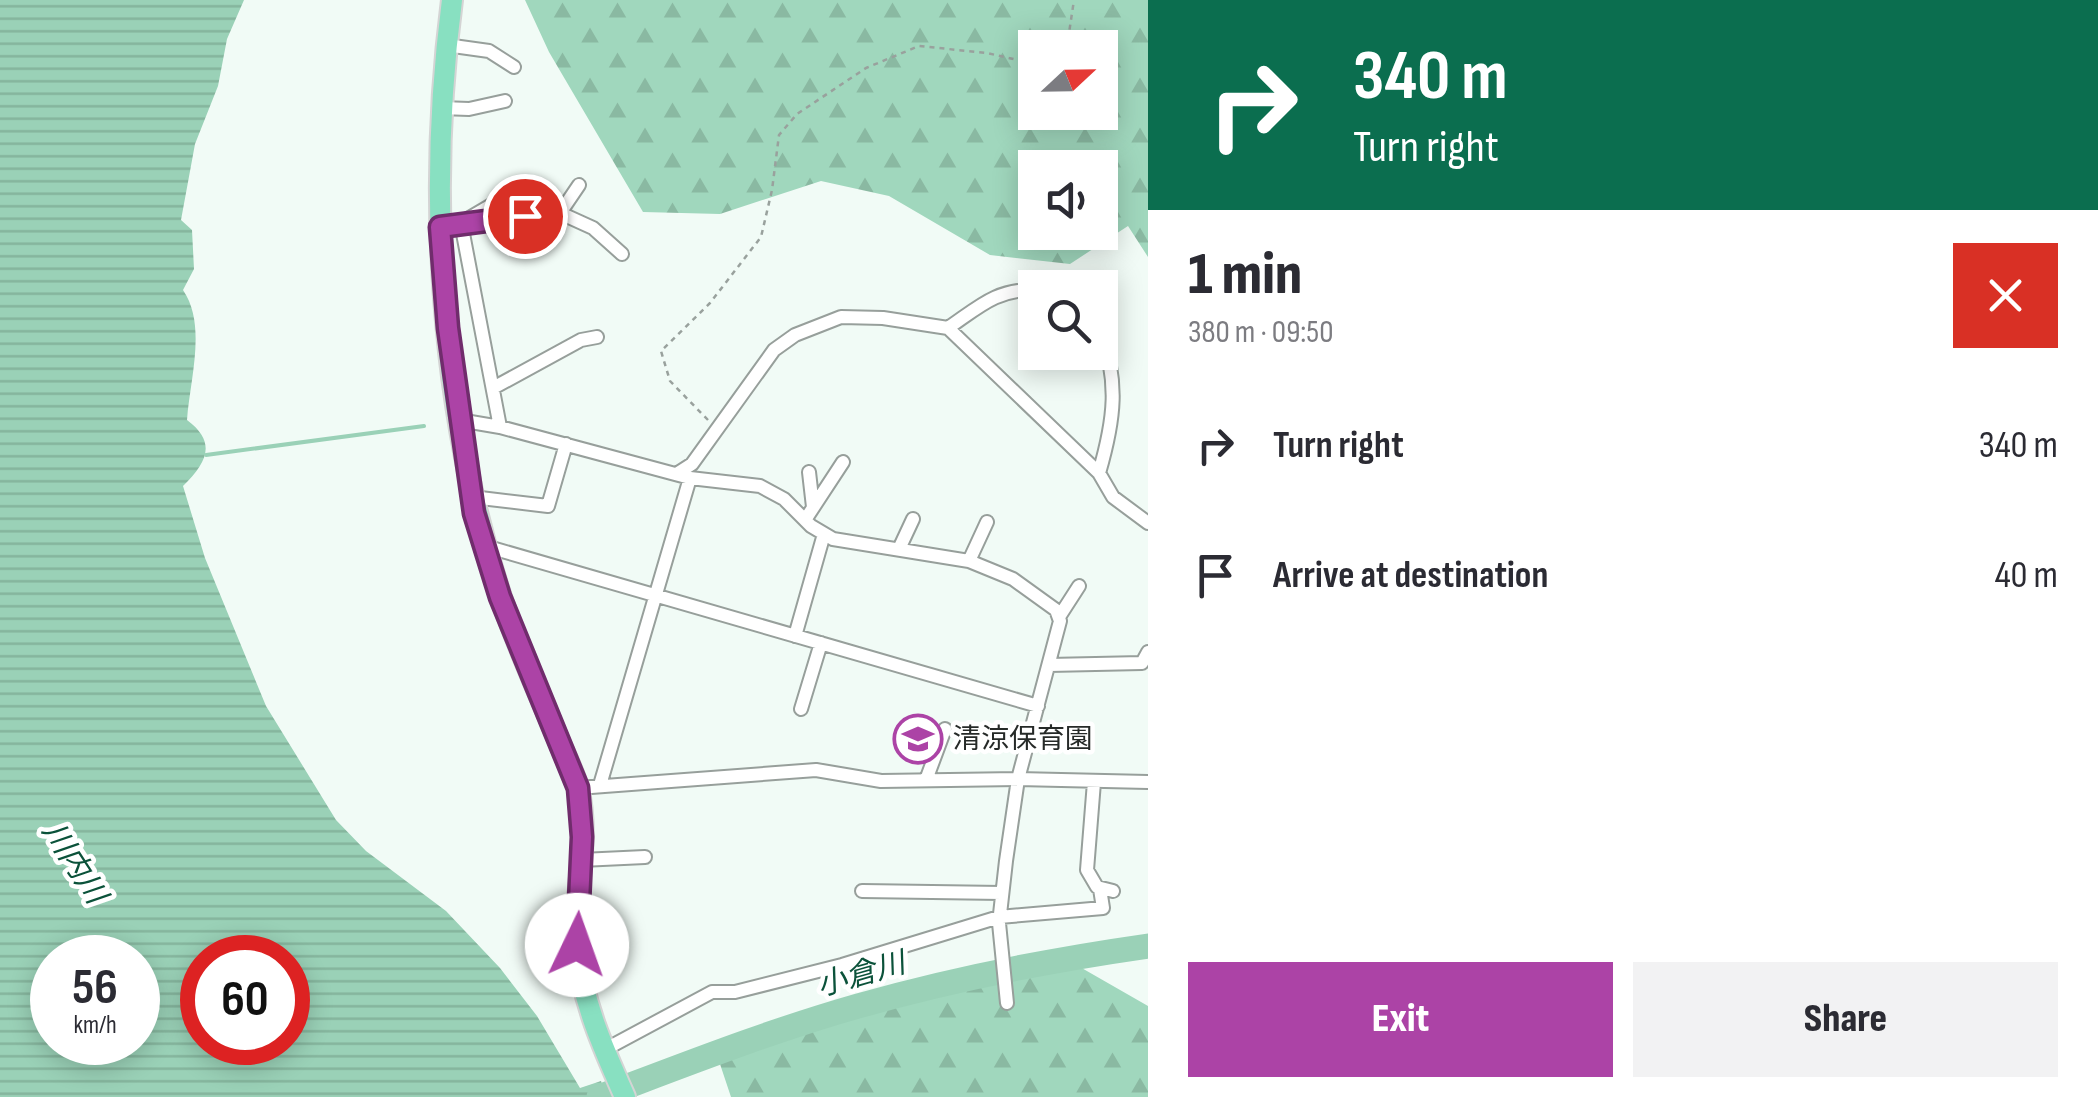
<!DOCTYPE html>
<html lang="en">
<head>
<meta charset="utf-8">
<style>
  :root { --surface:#fff; --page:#f2f2f3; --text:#2b2b33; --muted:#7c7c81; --accent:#ac43a6 }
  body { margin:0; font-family:"Sofia Sans Condensed","Noto Sans JP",sans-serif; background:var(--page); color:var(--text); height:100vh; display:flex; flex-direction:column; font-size:38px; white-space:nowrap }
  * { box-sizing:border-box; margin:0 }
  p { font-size:32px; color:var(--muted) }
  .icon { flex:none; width:55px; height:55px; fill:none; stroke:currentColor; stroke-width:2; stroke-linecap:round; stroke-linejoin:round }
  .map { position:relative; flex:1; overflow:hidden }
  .panel { display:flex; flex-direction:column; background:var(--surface); width:950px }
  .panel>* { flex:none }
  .top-card { background:#0b6e4f; color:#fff; overflow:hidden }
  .needle { width:65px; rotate:68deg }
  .buttons { position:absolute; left:1018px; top:30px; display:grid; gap:20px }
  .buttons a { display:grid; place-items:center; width:100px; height:100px; border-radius:0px; background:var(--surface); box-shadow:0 5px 25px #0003; font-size:50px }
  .speed { position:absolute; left:30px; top:935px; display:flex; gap:20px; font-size:50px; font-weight:700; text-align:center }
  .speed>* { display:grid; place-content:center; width:130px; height:130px; border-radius:50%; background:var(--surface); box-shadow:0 5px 25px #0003; line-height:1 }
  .speed small { font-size:25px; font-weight:400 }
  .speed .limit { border:15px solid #d22; background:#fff; color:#111 }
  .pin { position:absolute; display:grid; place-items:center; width:85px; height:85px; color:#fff; margin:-42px; border:5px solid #fff; border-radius:50%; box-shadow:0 2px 10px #0007 }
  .me { position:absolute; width:110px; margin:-55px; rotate:3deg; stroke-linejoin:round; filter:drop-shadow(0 0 8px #0008) }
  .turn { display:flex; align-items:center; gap:35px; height:210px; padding:0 40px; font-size:45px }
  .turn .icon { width:130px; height:130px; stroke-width:2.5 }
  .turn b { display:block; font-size:70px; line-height:85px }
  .round { display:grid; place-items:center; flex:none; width:105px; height:105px; border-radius:0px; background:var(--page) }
  .head { display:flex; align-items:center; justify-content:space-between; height:170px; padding:0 40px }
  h1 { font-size:60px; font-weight:800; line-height:75px }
  .primary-button { display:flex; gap:20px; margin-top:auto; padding:20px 40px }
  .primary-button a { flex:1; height:115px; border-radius:0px; background:var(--accent); color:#fff; font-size:40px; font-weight:800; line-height:115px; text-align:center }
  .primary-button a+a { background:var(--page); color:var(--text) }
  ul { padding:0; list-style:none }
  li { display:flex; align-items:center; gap:30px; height:130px; padding:0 40px }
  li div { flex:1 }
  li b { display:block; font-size:38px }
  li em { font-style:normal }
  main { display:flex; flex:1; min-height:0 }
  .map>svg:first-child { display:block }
  .forest { fill:url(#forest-firs); fill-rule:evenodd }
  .water { fill:url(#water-rules); fill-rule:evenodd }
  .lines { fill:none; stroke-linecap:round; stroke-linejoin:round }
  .stream { stroke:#9ad1b7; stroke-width:4 }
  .river { stroke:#9ad1b7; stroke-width:25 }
  .minor-casing { stroke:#979f9b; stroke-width:16 }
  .primary-casing { stroke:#d4d4d4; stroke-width:24 }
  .path { stroke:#99a19d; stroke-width:2.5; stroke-dasharray:5 5; stroke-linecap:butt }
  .minor { stroke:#fff; stroke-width:12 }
  .primary { stroke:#88e0c1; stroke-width:20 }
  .route-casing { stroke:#702c6c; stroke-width:25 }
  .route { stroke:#ac43a6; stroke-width:18 }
  .labels { text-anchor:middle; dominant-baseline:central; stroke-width:9; stroke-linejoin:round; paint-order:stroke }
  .poi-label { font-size:28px; fill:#262a28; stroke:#fff; text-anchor:start }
  .water-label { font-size:30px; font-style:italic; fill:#0b523a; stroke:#fff }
</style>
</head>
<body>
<main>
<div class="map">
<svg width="1148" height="1097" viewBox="0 0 1148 1097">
  <defs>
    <pattern id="forest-firs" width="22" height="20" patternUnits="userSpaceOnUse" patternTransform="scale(2.5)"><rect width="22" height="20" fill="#a0d7bd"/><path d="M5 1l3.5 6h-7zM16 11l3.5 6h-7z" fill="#8ab9a2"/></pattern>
    <pattern id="water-rules" width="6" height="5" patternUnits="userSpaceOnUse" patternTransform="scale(2.5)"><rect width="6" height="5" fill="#9ad1b7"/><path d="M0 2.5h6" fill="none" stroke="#85b49d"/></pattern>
  </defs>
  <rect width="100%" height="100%" fill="#f1fbf6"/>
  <path class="forest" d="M525,0H1148V257L1128,226L1070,264L990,255L889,196L821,181L720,214L643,212L549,52ZM1035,48H1100V112H1035ZM1035,168H1100V232H1035Z
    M1059,955L1148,1006V1097H731L717,1055Z"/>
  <path class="water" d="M0,0H244L227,39L218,86L195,144L181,220L192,230L194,269L183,290C207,325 190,379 187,420C218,443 206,463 183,486L205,558L266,706L336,820L366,851L446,911L500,968L537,1016L580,1088L601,1081L606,1097H0ZM52,958H138V1042H52ZM202,958H288V1042H202Z"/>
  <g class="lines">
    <path class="stream" d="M206,455L424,426"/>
    <path class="river" d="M599,1097C684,1065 770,1031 858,1006C953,979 1050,960 1148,946"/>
    <g class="minor-casing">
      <path id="minor" d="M446,45L489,51L514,67
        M441,108L469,109L505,101
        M495,203L461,223L500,427
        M560,213L593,228L622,254
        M467,222L560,213L579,185
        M948,328C979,307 996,289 1035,290
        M493,388L581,340L597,337
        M459,420L500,427L690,478L760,486L784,499L811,526L833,539L969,561L1013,579L1056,610L1060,621L1018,779L1006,861L999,923L1007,1003
        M809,472L813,507
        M678,473L692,464L774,350L795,335L841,317L883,318L948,328L1099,473L1113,497L1148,523
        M1099,473C1115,418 1119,382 1100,327
        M472,497L548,506L566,444
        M805,520L843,462
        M485,546L1038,706
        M899,549L913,519
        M969,561L987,522
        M1059,617L1079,586
        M795,636L824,534
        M1049,665L1142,663L1148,652
        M801,709L821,643
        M926,780L945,729
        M1094,782L1087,870L1097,887L1113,891
        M600,785L690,478
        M578,788L816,770L881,781L1018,779L1148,782
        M581,860L645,857
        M862,891L1002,893
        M604,1050L712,992H735L842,965L999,917L1103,908L1100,889"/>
    </g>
    <g class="primary-casing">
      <path id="primary" d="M452,0C427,193 440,405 499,591C514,639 536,686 555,732C562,750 573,769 578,788C591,840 573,895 577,947C582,1001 603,1048 625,1097"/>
    </g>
    <path class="path" d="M1062,48L1069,33L1074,0
      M708,420L670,381L661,351L710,303L761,237L772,190L779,135L797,114L866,68L919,46L987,53L1035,64"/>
    <use href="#minor" class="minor"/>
    <use href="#primary" class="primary"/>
  </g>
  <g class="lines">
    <g class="route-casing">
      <path id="route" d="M525,216L440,227L448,328L474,513L500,597L578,788L582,837L577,945"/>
    </g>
    <use href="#route" class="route"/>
  </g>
  <defs>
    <g id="school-ring" transform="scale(2.5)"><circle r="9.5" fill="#fff" stroke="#ac43a6" stroke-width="1.5"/><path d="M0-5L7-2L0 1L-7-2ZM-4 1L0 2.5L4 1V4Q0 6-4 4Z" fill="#ac43a6"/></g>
  </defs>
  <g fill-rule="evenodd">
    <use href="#school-ring" x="918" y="739"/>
  </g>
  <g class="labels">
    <g class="poi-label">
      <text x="953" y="739">清涼保育園</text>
    </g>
    <g class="water-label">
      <text transform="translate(74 863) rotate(57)">川内川</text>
      <text transform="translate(861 975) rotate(-16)">小倉川</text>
    </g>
  </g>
</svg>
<div class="buttons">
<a><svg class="needle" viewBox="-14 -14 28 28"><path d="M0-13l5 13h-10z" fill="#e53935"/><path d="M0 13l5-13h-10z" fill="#7c7c81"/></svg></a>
<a><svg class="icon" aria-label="sound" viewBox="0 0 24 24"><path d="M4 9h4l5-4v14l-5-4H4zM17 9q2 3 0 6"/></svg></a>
<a><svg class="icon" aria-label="search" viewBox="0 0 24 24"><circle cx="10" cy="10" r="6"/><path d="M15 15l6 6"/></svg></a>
</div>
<div class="speed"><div>56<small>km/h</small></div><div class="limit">60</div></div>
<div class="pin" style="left:525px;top:216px;background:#d93025"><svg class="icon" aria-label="arrive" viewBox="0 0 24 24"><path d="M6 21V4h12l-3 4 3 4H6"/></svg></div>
<svg class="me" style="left:577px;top:945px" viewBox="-20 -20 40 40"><circle r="19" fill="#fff"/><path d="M0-13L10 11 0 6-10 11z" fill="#ac43a6"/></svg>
</div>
<section class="panel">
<div class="top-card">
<div class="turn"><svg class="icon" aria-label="right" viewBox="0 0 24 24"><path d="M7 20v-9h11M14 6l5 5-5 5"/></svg><div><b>340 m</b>Turn right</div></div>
</div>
<div class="head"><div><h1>1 min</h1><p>380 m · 09:50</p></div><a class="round" style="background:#d93025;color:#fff"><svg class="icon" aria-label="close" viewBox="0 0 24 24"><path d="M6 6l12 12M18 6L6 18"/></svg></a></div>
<ul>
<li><svg class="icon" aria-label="right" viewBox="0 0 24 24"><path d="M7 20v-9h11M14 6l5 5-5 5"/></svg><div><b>Turn right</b></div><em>340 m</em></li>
<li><svg class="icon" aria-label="arrive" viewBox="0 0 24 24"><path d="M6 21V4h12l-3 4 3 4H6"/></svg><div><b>Arrive at destination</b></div><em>40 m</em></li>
</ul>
<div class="primary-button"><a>Exit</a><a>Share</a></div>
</section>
</main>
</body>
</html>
